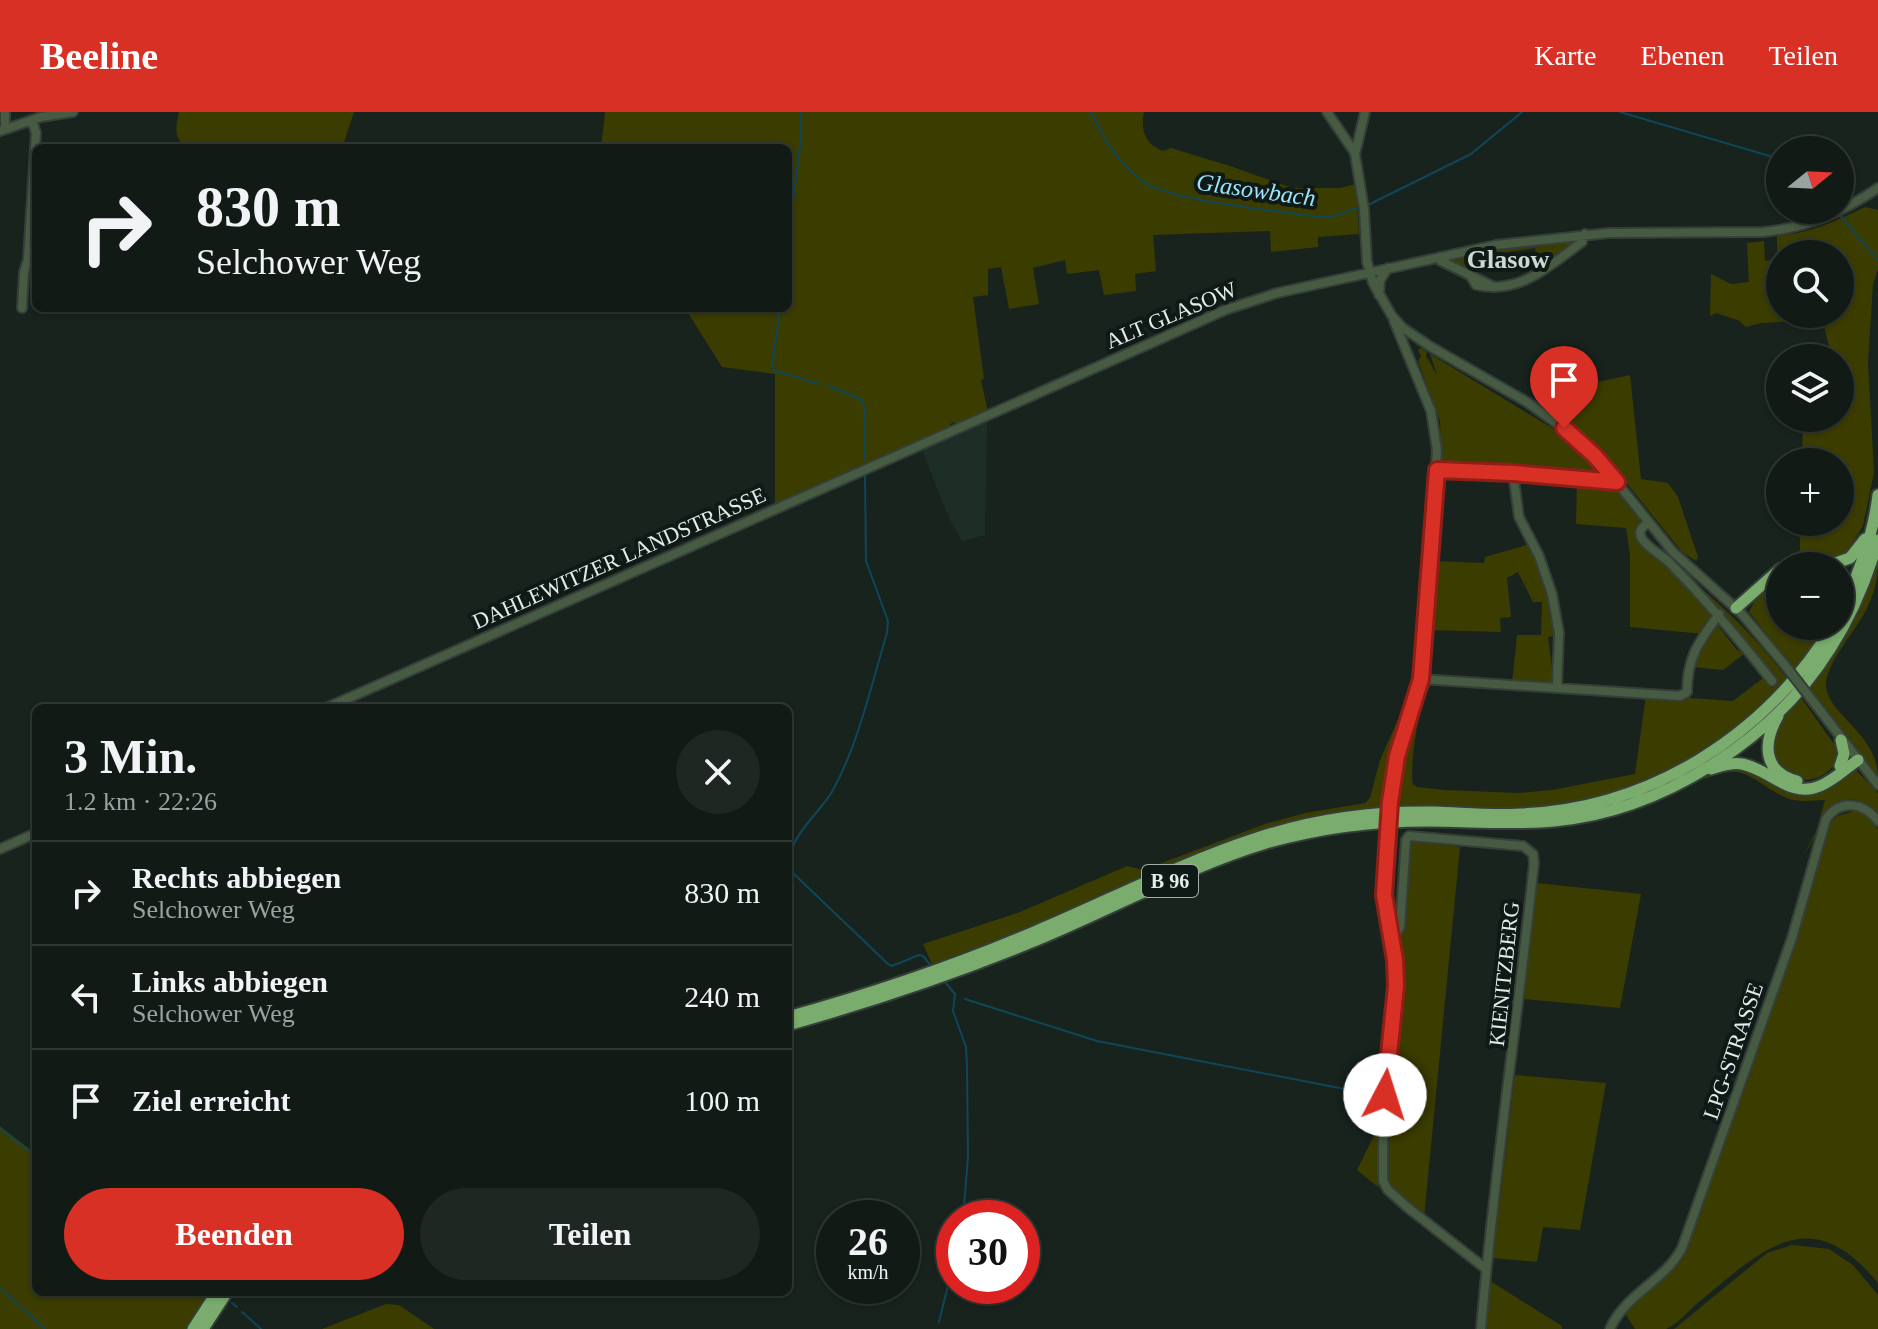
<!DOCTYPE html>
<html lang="de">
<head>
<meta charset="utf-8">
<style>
  :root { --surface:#121a16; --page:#1f2723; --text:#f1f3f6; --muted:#9ca1a1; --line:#313835; --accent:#d93025 }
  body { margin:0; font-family:"Times New Roman",serif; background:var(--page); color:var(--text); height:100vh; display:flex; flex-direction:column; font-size:30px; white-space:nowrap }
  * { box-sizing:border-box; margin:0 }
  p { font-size:26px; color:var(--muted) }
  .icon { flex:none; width:44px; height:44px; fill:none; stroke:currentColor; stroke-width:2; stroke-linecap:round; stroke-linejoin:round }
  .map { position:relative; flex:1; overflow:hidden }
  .drawer { position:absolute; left:32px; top:592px; width:760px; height:592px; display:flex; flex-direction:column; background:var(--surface); border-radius:12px; box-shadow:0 2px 6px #0004,0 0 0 2px var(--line) }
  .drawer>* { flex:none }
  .guide { position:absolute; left:32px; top:32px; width:760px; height:168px; border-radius:12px; box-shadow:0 2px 6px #0004,0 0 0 2px var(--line); background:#121a16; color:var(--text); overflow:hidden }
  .needle { width:52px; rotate:72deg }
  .buttons { position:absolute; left:1766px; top:24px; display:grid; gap:16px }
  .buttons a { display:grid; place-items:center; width:88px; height:88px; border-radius:50%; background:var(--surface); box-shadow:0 2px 6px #0004,0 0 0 2px var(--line); font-size:40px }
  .speed { position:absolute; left:816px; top:1088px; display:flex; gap:16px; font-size:40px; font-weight:700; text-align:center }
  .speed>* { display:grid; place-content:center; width:104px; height:104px; border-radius:50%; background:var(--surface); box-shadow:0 2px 6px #0004,0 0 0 2px var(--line); line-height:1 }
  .speed small { font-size:20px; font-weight:400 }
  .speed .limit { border:12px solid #d22; background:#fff; color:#111 }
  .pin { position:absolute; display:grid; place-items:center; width:68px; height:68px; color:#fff; margin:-82px -34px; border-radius:50% 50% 50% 0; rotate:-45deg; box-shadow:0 0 8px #0007 }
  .pin .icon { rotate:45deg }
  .me { position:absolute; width:88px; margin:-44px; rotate:5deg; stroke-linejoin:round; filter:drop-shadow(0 0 6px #0008) }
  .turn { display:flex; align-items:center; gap:28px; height:168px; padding:0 32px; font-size:36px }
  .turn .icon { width:104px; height:104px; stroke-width:2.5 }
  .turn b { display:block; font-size:56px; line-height:68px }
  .round { display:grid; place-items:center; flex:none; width:84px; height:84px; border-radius:42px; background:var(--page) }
  .head { display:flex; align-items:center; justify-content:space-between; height:136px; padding:0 32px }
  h1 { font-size:48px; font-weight:700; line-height:60px }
  .action { display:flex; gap:16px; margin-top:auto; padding:16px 32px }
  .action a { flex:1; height:92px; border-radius:48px; background:var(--accent); color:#fff; font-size:32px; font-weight:700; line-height:92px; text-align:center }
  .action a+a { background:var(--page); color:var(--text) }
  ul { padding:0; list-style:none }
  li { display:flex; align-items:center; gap:24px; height:104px; padding:0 32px; border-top:2px solid var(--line) }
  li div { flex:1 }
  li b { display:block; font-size:30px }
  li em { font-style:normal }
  header { display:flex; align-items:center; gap:48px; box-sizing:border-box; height:112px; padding:0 40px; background:var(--accent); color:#fff }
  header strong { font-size:38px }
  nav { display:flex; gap:44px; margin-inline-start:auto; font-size:28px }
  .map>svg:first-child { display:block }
  .built { fill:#1c2e26 }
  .green { fill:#3b3c00; fill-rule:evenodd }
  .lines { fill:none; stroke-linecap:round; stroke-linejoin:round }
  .stream { stroke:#0f4758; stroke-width:2 }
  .minor-casing { stroke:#353f3a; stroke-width:12 }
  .highway-casing { stroke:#353f3a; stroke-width:15 }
  .minor { stroke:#475a42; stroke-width:8 }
  .highway { stroke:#7aac6d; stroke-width:11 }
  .minor-bridge-casing { stroke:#353f3a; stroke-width:12; stroke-linecap:butt }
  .minor-bridge { stroke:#475a42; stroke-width:8 }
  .route-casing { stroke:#8d1f18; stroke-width:20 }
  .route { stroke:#d93025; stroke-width:14 }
  .labels { text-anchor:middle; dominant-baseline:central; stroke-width:8; stroke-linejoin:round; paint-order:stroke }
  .shield { fill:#0f1915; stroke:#a4aca9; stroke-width:2 }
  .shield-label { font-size:20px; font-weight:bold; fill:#e4ebe8 }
  .street-label { font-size:22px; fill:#e4ebe8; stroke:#0f1915 }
  .water-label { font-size:24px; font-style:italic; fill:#9ce4fe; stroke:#0f1915 }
  .quarter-label { font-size:26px; font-weight:bold; fill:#ccdad4; stroke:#0f1915 }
</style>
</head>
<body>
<header>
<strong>Beeline</strong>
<nav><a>Karte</a><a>Ebenen</a><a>Teilen</a></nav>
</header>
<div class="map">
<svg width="1878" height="1217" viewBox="0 0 1878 1217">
  <rect width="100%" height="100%" fill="#18231e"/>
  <path class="built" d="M987,310L985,423L962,429L949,406L922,338Z"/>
  <path class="green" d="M179,0H354L343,33H280L277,36H186C173,24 176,16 179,0Z
    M605,0H1144C1140,17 1145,33 1163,39L1171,36L1233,55L1292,76H1340L1356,72L1359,122L1318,125V135L1271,140L1270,119L1153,123L1156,159L1135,162L1136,179L1104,183L1099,158L1067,162L1065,148L1033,156L1039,192L1009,197L1001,155L988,157V183L973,185L984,267L981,268L988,300L957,314L955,310L950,312L949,317L775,393V262L722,255L685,196H788V36H601Z
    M1865,95L1878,98V157L1873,172L1868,250L1874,360L1863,414L1846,441L1833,447L1795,445L1800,438V410H1840V350H1802L1803,306H1840V246H1820L1829,234L1823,210L1816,208L1761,211L1746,215L1738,208L1716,201L1710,204L1711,162L1731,172L1749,170L1747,131L1764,129L1765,149L1777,147V123C1807,123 1838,108 1865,95ZM1780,142H1840V202H1780Z
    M1581,126L1538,156L1535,136L1470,146L1472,160L1445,147L1497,136Z
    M1421,236L1427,240L1426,244L1437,263L1430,242L1567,325L1613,370L1646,414L1636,423L1685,470L1736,537L1744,542L1723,558L1692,555L1704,522L1630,515V443L1626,416L1576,412L1577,365L1444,357L1441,353L1440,309L1418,249L1421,244L1418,238Z
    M1630,263L1641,367L1668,371L1678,385L1698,445L1696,449L1682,440L1624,368L1626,366L1618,362L1590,329L1537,283Z
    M1530,432L1545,465L1557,524L1548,525L1554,571H1512L1517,523H1541L1542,490H1533L1518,460L1507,466L1511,505L1500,506L1501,520L1428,518L1433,449L1484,451L1485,445Z
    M1878,450C1878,468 1874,482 1866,498C1856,519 1824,553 1826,575C1829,603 1878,623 1878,665L1809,575C1840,541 1863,493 1878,450Z
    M1679,457C1720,492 1757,525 1788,568C1713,645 1627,694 1516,698C1475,699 1434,696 1394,696L1399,651L1424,570L1437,569C1434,572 1430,574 1428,578C1419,592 1409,656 1413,672L1417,675L1445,678L1518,681L1552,678L1635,662L1646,583L1733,589L1763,566L1772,576L1776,570L1735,518Z
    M1780,468V514H1825L1796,559L1749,500C1754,487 1768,474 1780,468Z
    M1420,538L1417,571L1394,642L1387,696L1277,714L1237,727L1043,811L932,852L923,832L1020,800L1127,754L1143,758L1265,712L1305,701L1365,691L1370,686L1380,648L1415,569Z
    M1800,584L1841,642C1834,660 1812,674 1793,665C1786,662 1779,653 1773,648C1770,610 1777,611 1800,584Z
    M1736,653L1805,679L1854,656L1878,681V704C1835,659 1825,715 1804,742L1816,720L1825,688C1812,688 1799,691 1787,686C1754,672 1744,647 1706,667L1704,664L1713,659Z
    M1854,699L1867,703L1878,717V1171C1810,1088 1763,1137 1699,1190C1690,1197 1677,1213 1666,1217C1658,1217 1644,1217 1635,1217L1624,1200C1646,1178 1697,1137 1695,1106L1740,980L1747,970L1796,821L1825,716L1837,704Z
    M1406,728L1460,735L1424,1106L1390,1078L1384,1065Z
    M1537,771L1641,782L1620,896L1524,887Z
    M1515,963L1606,971L1580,1118L1543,1115L1537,1150L1493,1146Z
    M1380,1011L1378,1075L1357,1058Z
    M0,1014L36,1042V1180H206L208,1181L187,1217H0Z
    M1792,1133L1829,1137L1853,1153L1878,1183V1217H1674L1767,1141Z
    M1490,1169L1562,1214V1217H1485Z
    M386,1192L399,1193L434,1217H322Z"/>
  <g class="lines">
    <path class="stream" d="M1091,0C1103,26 1118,51 1142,69C1169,89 1280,99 1318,105H1330L1360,95
      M1620,0L1780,47
      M1366,94L1471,42L1522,0
      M1840,103L1878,148
      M788,128L800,34L801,0
      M780,196L772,254L775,259L820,272
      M828,274L861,287L864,294L865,348
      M865,363L866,449L888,509L887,521C871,574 859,630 833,678C820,703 778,730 794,762L888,852L892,854L919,843L923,844L932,855
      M944,869L955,882L953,899L966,935L967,955L968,1045L963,1106
      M965,887L1097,929L1360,980
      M0,1017L36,1044
      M0,1176L45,1217
      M232,1191L237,1195
      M242,1200L261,1217
      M939,1210L954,1149"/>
    <g class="minor-casing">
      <path id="minor" d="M5,0V17
        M1327,0L1355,41
        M1365,0L1355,42L1364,97L1367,150L1373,171L1392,204L1403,216L1431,235L1527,290L1573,323L1606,357L1673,440L1741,501L1784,552
        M0,19L41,5L73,0
        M1440,145L1441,149L1492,174
        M1470,163L1476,173C1520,183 1549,154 1582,130L1585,122
        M1379,183L1380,168L1388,156
        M22,196L24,160L28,148L36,21L32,8
        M1437,358L1513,361L1617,370
        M1513,361L1519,405L1539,444L1552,482L1559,521L1557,574
        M1648,410C1643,415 1638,418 1641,425C1645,434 1661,443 1669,450C1706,488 1739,527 1772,569
        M1421,567L1680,584L1687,580C1687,545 1699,530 1719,502
        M1812,588L1878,673
        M326,596L1149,232L1225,198L1277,181L1496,133L1609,121L1763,120C1807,116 1842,100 1878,76
        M1390,690L1397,644L1421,567L1437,338L1431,299L1394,209
        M1388,722L1385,793L1395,848L1396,874L1383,1009V1069L1388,1078L1407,1095L1486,1157
        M0,737L36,721
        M1390,822L1397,820L1400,815L1406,728L1409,724L1523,734L1533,742L1534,751C1518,906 1494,1061 1481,1217
        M1610,1217C1625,1182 1665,1169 1682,1136L1792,826L1826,707C1840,687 1864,690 1878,709"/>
    </g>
    <g class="highway-casing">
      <path id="highway" d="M1827,454L1850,446L1865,427
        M1736,496L1780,457
        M1840,502C1858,463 1873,425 1878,383
        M1778,604C1763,630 1762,660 1797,669
        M1840,654L1844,642L1841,628
        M1711,657C1721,654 1732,650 1742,652C1770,657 1790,687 1820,674C1834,668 1845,657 1858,648
        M788,905C871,882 954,854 1034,820C1108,789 1180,751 1257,726C1314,707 1375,699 1435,700C1464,701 1492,704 1520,702C1650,697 1765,624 1833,514
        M788,913C873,889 957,861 1039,827C1114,796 1187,755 1266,731C1319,716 1373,709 1428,709C1470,709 1512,713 1554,709C1662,699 1773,628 1830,537C1852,503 1867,467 1878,428
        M193,1217L217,1180
        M203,1217L227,1180"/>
    </g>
    <use href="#minor" class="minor"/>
    <use href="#highway" class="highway"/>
    <g class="minor-bridge-casing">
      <path id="minor-bridge" d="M1784,552L1812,588
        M1388,722L1390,690"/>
    </g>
    <use href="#minor-bridge" class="minor-bridge"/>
  </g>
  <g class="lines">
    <g class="route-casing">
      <path id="route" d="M1385,983L1396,874L1395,848L1384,783L1390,690L1397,644L1421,567L1437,358L1513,361L1617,370L1595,344L1564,316"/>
    </g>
    <use href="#route" class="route"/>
  </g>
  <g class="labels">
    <rect class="shield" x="1142" y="753" width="56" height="32" rx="6"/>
    <g class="shield-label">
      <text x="1170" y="769">B 96</text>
    </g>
    <g class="street-label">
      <text transform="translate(1171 203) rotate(-23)">ALT GLASOW</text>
      <text transform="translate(619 446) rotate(-24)">DAHLEWITZER LANDSTRASSE</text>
      <text transform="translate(1504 862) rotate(-84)">KIENITZBERG</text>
      <text transform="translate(1733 939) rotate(-71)">LPG-STRASSE</text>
    </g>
    <g class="water-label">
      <text transform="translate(1256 78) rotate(8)">Glasowbach</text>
    </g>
    <g class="quarter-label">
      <text x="1508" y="147">Glasow</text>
    </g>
  </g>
</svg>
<div class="buttons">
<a><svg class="needle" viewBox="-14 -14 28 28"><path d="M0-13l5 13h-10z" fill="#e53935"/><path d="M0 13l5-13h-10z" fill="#9ca1a1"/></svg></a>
<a><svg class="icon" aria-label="search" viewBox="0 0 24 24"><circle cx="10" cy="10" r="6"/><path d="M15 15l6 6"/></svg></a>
<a><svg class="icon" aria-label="layers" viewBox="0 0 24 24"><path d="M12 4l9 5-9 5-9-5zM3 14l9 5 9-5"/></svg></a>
<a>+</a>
<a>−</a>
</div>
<div class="speed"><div>26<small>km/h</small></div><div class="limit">30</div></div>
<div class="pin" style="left:1564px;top:316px;background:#d93025"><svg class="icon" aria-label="arrive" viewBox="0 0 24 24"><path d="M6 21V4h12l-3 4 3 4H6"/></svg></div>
<svg class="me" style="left:1385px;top:983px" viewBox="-20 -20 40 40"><circle r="19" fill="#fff"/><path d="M0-13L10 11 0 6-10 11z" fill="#d93025"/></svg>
<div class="guide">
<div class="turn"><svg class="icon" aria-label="right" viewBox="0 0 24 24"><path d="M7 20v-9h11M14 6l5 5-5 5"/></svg><div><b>830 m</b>Selchower Weg</div></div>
</div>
<section class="drawer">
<div class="head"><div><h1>3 Min.</h1><p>1.2 km · 22:26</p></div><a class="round"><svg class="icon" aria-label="close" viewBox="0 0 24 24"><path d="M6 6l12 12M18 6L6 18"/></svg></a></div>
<ul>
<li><svg class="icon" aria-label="right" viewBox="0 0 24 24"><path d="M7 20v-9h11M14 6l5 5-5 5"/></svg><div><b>Rechts abbiegen</b><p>Selchower Weg</p></div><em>830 m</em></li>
<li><svg class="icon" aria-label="left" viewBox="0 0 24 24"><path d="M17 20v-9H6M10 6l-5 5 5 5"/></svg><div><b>Links abbiegen</b><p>Selchower Weg</p></div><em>240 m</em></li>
<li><svg class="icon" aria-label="arrive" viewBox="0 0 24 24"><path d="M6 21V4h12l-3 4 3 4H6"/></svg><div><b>Ziel erreicht</b></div><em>100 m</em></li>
</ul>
<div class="action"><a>Beenden</a><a>Teilen</a></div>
</section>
</div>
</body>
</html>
